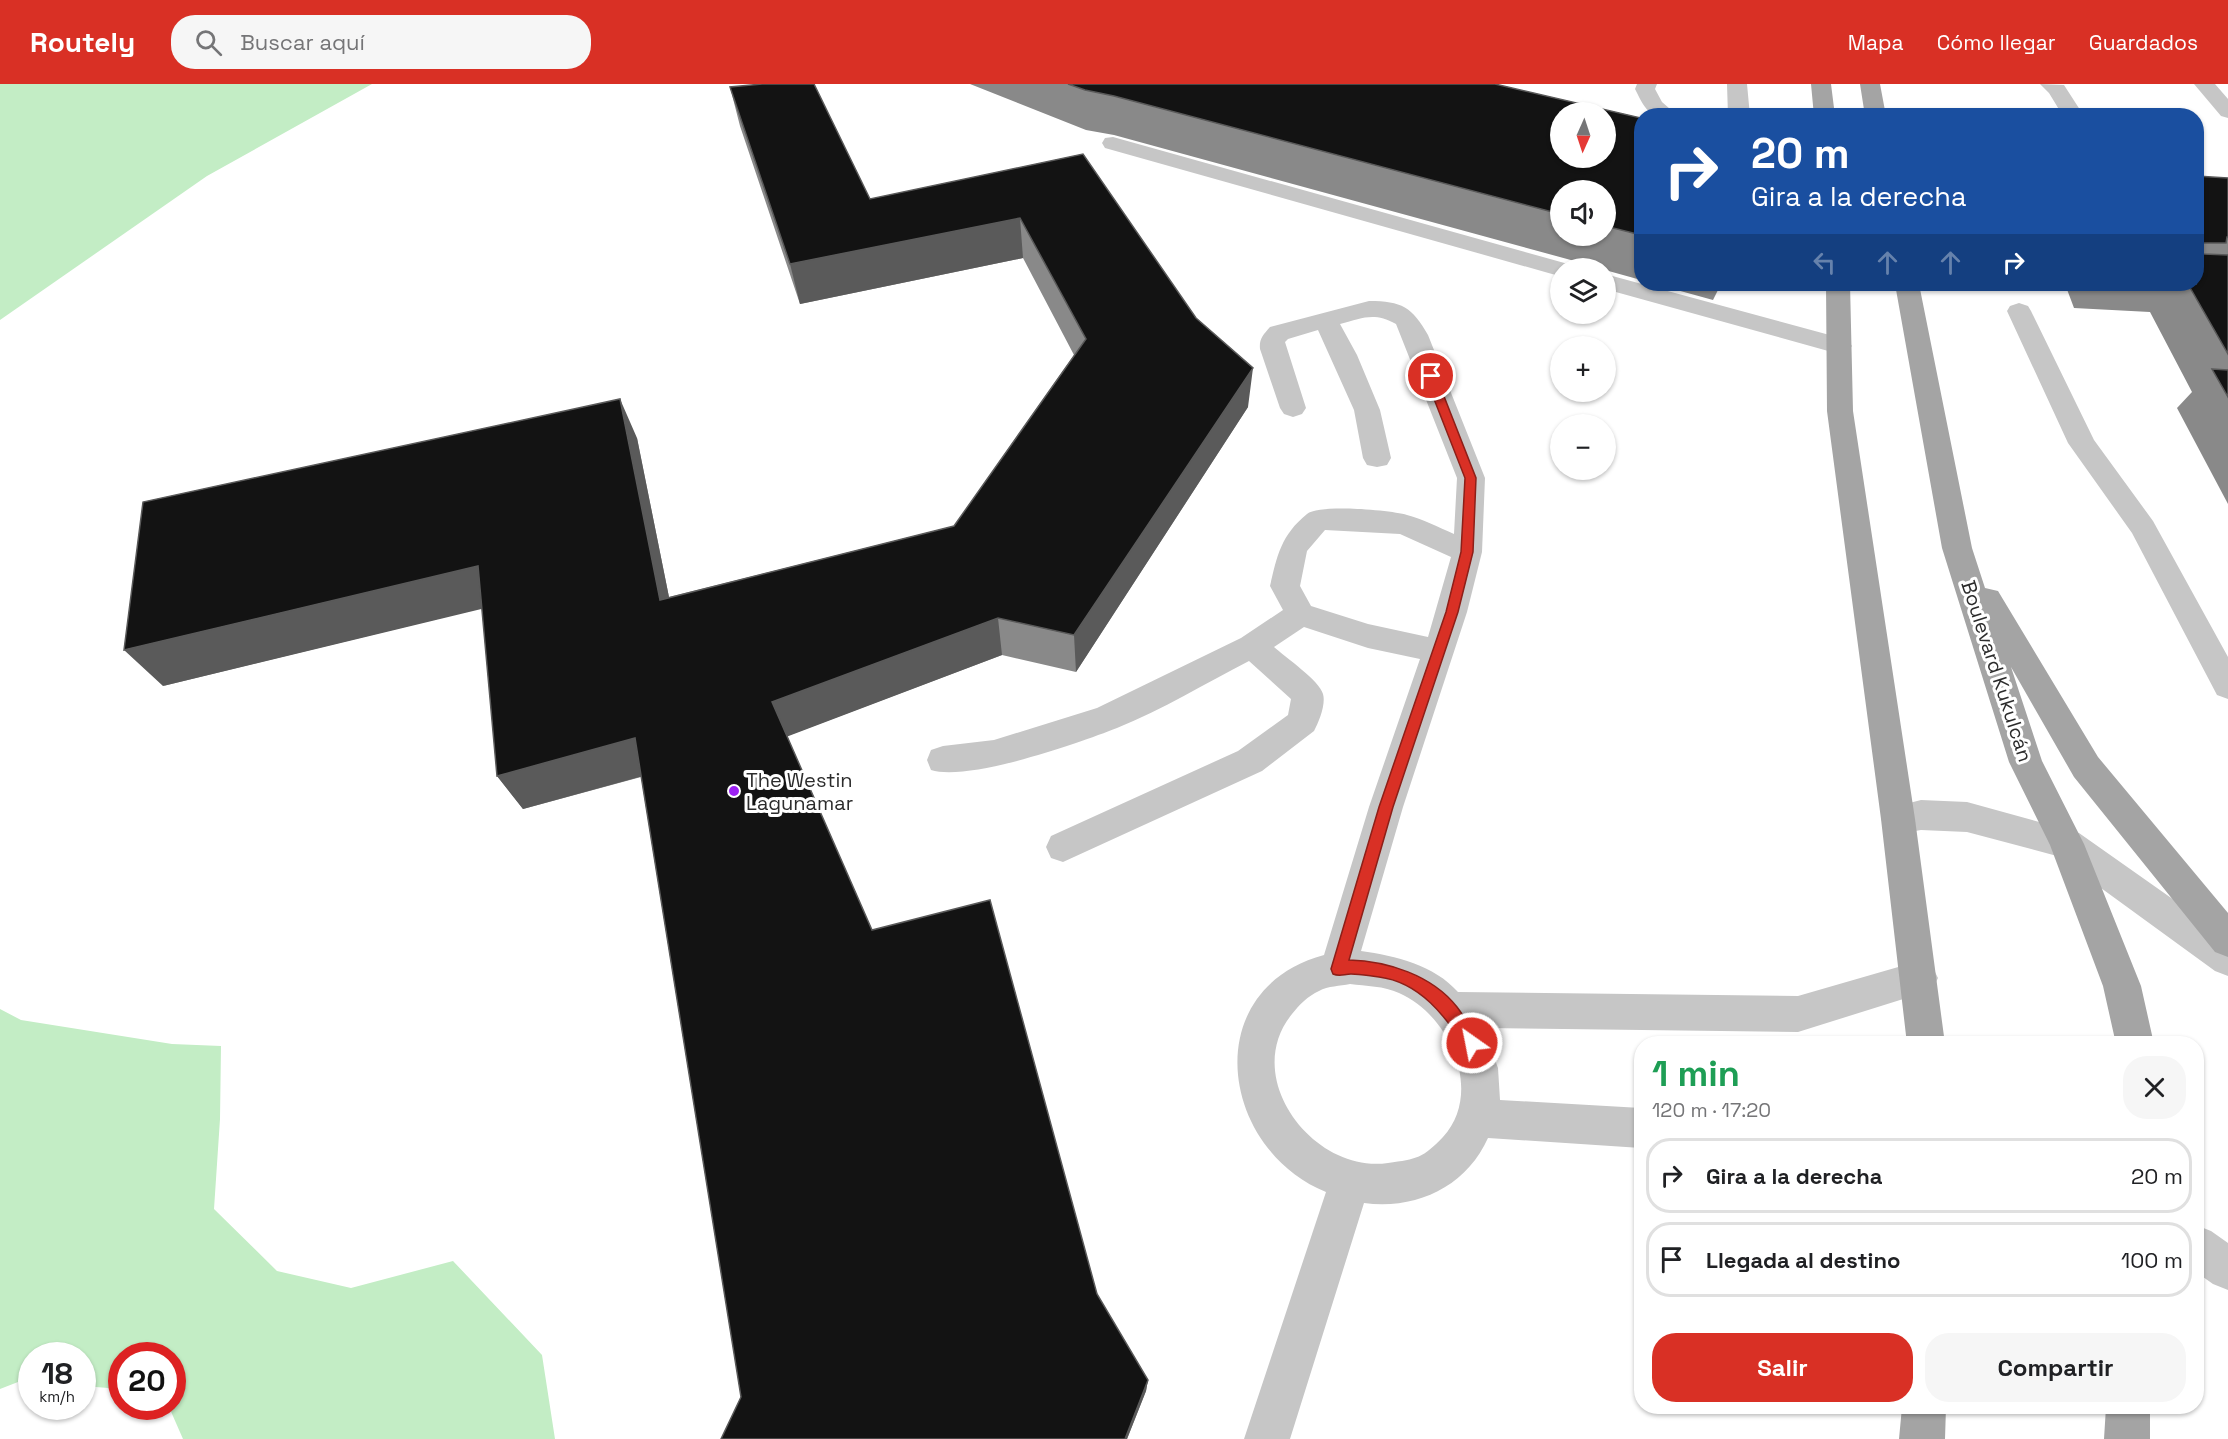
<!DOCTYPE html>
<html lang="es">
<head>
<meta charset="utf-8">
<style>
  :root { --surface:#fff; --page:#f6f6f6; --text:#202124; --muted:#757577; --line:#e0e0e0; --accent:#d93025 }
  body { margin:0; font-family:"Space Grotesk",sans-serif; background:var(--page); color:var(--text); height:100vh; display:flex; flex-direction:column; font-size:22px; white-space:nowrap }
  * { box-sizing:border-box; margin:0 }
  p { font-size:20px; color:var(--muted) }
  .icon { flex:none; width:33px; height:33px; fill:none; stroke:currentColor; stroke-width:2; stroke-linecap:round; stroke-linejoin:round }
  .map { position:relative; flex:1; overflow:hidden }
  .sheet { position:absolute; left:1634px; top:952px; width:570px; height:378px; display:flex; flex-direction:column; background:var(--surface); border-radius:24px; box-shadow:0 2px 4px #0004 }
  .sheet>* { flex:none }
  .hud { position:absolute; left:1634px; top:24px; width:570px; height:183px; border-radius:24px; box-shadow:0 2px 4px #0004; background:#1a4fa0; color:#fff; overflow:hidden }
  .needle { width:39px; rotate:183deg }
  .fabs { position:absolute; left:1550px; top:18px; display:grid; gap:12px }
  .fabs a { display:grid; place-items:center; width:66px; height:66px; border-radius:50%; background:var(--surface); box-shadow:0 2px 4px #0004; font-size:30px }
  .speed { position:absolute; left:18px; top:1258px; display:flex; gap:12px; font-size:30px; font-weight:700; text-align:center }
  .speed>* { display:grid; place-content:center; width:78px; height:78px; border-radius:50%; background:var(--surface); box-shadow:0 2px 4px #0004; line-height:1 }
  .speed small { font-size:15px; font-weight:400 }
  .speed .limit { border:9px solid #d22; background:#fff; color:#111 }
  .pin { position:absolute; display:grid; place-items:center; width:51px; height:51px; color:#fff; margin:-26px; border:3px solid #fff; border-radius:50%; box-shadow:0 2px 6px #0007 }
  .me { position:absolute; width:66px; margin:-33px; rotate:327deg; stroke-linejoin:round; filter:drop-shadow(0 0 4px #0008) }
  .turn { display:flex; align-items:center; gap:21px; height:126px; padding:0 18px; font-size:27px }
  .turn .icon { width:78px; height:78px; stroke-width:2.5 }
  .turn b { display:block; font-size:42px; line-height:51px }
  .lanes { display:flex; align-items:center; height:57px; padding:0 18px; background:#0003; justify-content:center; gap:30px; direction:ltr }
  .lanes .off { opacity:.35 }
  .round { display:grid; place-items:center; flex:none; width:63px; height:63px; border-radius:24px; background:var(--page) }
  .summary { display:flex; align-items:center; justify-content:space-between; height:102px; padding:0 18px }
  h1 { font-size:36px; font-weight:600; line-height:45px; color:#1e9e55 }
  .button { display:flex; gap:12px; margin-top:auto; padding:12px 18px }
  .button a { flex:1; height:69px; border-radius:24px; background:var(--accent); color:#fff; font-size:24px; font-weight:600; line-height:69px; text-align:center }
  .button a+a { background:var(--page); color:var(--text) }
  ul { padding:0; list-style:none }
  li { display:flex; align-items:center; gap:18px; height:75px; margin:0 12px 9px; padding:0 6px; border:3px solid var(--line); border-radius:24px }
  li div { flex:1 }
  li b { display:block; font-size:22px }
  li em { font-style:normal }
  header { display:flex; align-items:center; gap:36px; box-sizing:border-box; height:84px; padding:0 30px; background:var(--accent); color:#fff }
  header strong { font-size:28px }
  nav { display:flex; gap:33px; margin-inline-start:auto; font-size:21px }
  .search { width:420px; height:54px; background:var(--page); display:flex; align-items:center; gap:15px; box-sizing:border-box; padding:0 21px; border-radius:24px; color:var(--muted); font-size:22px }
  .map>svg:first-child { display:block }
  .water { fill:#c3edc5 }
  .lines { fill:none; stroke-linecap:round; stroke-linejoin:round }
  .minor { fill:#c6c6c6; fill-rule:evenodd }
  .major { fill:#a4a4a4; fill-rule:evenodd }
  .wall { fill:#898989; fill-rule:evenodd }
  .shaded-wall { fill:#5a5a5a }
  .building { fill:#131313; stroke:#5a5a5a; stroke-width:1.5; fill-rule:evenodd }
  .route { fill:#d93025; stroke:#8d1f18; stroke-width:1.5 }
  .poi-dot { fill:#9c20f2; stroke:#fff; stroke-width:2 }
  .labels { text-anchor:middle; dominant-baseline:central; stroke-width:6; stroke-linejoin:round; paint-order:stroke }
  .street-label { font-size:20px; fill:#2c2c2c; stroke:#fff }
  .poi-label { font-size:20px; fill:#2c2c2c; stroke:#fff; text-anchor:start }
</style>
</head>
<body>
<header>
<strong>Routely</strong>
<div class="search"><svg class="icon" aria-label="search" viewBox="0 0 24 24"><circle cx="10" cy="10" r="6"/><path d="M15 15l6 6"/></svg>Buscar aquí</div>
<nav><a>Mapa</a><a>Cómo llegar</a><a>Guardados</a></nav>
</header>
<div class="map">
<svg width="2228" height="1355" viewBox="0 0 2228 1355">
  <rect width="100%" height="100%" fill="#fff"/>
  <path class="water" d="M0,0H372L207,92L0,236Z
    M0,925L21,936L172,960L221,962L220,1035L214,1125L277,1187L351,1204L453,1177L542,1271L555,1355H183L169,1323H172V1272H122L121,1305L83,1302L82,1272H32L31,1299L18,1298L0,1305Z"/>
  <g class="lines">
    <path class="minor" d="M1637,0H1657L1655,5L1662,18L1678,32C1649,32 1648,31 1635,5Z
      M1727,0H1747L1750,32H1728Z
      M2040,0L2064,1L2084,32H2063L2049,9Z
      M2194,0H2215L2228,15V34L2221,32Z
      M1113,53L1568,180L1572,184H1560V192L1552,190L1105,64L1102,59L1105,54Z
      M1605,190L1848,256L1852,262L1848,268L1839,270L1605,205Z
      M1369,217C1402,217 1412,223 1428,251L1485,394L1482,468L1467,528L1403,723L1361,867C1396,872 1434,881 1458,908L1798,912L1919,877L1932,882L1938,894L1932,906L1798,948L1483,944L1498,984L1500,1016L1641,1024V1064L1488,1054C1466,1103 1416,1126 1364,1119L1290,1355H1244L1326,1108C1219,1064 1198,905 1324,871L1369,723L1420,575L1368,564L1304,543L1274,563C1285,573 1320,597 1323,610C1326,620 1319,638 1314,647L1262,687L1063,778L1051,774L1046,763L1051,752L1238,667L1288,631L1291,615L1249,577C1206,599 1162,626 1117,644C1079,659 968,698 931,686L927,676L931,666L943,662L994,656L1097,624L1241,554L1283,526L1270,502C1277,472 1281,451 1307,430C1319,420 1390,426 1407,431C1423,435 1438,443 1454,450L1457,394L1396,240C1374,228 1363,234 1340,240L1357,271L1380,326L1391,374L1387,381L1377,383L1367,381L1363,374L1354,326L1318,246L1288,255L1285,258L1306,324L1302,330L1293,333L1284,330L1280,324L1260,265C1259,255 1263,251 1270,243ZM1325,446L1400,450L1451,473L1428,553L1368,540L1311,522L1300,502L1307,467ZM1350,900C1366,902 1384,902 1399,909C1450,931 1484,1008 1443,1053C1423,1074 1417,1075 1388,1079C1314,1090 1240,994 1292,930C1299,921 1308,912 1319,907C1328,902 1340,902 1350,900Z
      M2019,219L2028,222L2031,227L2094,356L2153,437L2228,573V615L2217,611L2132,449L2068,359L2007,227L2010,222Z
      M1921,716L1967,718L2079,749L2228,854V892L2215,887L2057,772L1967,748L1921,746L1898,750L1886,745L1881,735L1886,725Z
      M2196,1141L2211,1147L2228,1159V1206L2213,1200L2196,1188Z"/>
    <path class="major" d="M1811,0H1831L1835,32H1814Z
      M1860,0H1880L1886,32H1865Z
      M1826,200H1850L1853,327L1915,735L1945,960H1907L1881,735L1827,327Z
      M1895,200H1919L1972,464L1985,504L1998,507L2098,673L2228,829V873L2215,868L2074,693L2011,583L2042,677L2084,760L2141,902L2154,960H2116L2103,902L2050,761L2009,678L1942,464Z
      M1902,1323H1946L1945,1355H1899Z
      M2106,1323H2150V1355H2104Z"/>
  </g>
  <path class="wall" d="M970,0H1495L1641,34V196L1605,186V184H1600L1114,51L1086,46ZM1560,106H1605V152H1560Z
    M730,3L870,115L1083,70L1248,323L1076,588L1002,571L787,652L872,846L1097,1210L1148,1296L1146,1307L1127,1355H721L741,1313L641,693L523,725L497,692L482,524L163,602L637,354L669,513L954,442L1074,271L1023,174L800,220L740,42Z
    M2196,92L2228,94V420L2177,324L2192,308L2150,228L2074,224L2065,200H2196Z
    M1655,200H1721L1713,216Z"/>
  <path class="shaded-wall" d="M1020,134L1023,174L800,220L790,180Z
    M1253,284L1248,323L1076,588L1074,551Z
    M620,315L637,354L677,553L660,516Z
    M478,482L502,520L163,602L124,566Z
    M998,534L1002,571L786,653L772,618Z
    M635,654L654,689L523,725L497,692Z
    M1148,1296L1146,1307L1127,1355H1125Z"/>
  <path class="building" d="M762,0H814L870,115L1083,70L1196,234L1253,284L1074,551L998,534L772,618L872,846L990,816L1097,1210L1148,1296L1125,1355H721L741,1313L635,654L497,692L478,482L124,566L143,418L620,315L660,516L954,442L1086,255L1020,134L790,180L730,3Z
    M1068,0H1495L1641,34V151L1605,142V106H1560V130L1114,12L1085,6ZM1560,28H1605V74H1560Z
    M2196,92L2228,94V153H2227L2226,159H2196Z
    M2196,168L2204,170L2228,171V270L2188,200H2196Z
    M2212,285L2228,286V313Z"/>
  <path class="route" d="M1431,288L1436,292L1476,394L1473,468L1458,528L1393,723L1349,876C1387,877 1432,891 1457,923C1464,932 1471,944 1477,954L1480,959L1477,964L1472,967L1466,964C1446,933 1420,898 1379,893C1370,892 1360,890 1351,890C1344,890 1340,893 1333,890L1331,885L1379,723L1446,528L1461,468L1465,394L1425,292Z"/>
  <circle class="poi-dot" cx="734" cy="707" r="6"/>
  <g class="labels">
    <g class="street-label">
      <text transform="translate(1997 587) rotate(72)">Boulevard Kukulcán</text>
    </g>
    <g class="poi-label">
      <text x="746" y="696">The Westin<tspan x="746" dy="23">Lagunamar</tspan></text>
    </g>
  </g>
</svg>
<div class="fabs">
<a><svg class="needle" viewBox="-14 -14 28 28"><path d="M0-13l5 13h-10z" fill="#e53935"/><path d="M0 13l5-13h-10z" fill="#757577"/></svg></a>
<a><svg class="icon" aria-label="sound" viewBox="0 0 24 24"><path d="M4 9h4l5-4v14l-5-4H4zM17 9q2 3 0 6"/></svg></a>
<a><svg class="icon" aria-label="layers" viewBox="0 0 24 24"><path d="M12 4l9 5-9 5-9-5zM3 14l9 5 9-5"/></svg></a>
<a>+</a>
<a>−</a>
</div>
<div class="speed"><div>18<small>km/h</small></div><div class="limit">20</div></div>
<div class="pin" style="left:1431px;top:292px;background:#d93025"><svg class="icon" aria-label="arrive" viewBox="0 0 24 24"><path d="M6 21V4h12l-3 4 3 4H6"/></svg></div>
<svg class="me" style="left:1472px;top:959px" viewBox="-20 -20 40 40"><circle r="17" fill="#d93025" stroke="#fff" stroke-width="3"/><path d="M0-11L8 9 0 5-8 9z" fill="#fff"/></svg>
<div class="hud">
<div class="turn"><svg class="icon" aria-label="right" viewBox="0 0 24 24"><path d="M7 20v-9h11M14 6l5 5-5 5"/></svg><div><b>20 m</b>Gira a la derecha</div></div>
<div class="lanes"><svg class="icon off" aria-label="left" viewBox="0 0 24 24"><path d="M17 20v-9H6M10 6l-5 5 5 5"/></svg><svg class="icon off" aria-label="ahead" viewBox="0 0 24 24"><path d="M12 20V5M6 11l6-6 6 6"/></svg><svg class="icon off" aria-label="ahead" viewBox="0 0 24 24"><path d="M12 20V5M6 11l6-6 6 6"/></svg><svg class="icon" aria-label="right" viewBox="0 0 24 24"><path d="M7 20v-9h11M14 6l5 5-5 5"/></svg></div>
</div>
<section class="sheet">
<div class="summary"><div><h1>1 min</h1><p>120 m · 17:20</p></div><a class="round"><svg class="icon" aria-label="close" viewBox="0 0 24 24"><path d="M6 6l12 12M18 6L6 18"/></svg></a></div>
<ul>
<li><svg class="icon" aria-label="right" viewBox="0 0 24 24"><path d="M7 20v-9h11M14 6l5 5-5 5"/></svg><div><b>Gira a la derecha</b></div><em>20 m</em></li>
<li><svg class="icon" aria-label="arrive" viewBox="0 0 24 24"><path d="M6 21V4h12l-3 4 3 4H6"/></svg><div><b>Llegada al destino</b></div><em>100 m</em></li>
</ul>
<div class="button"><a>Salir</a><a>Compartir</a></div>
</section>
</div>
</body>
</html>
